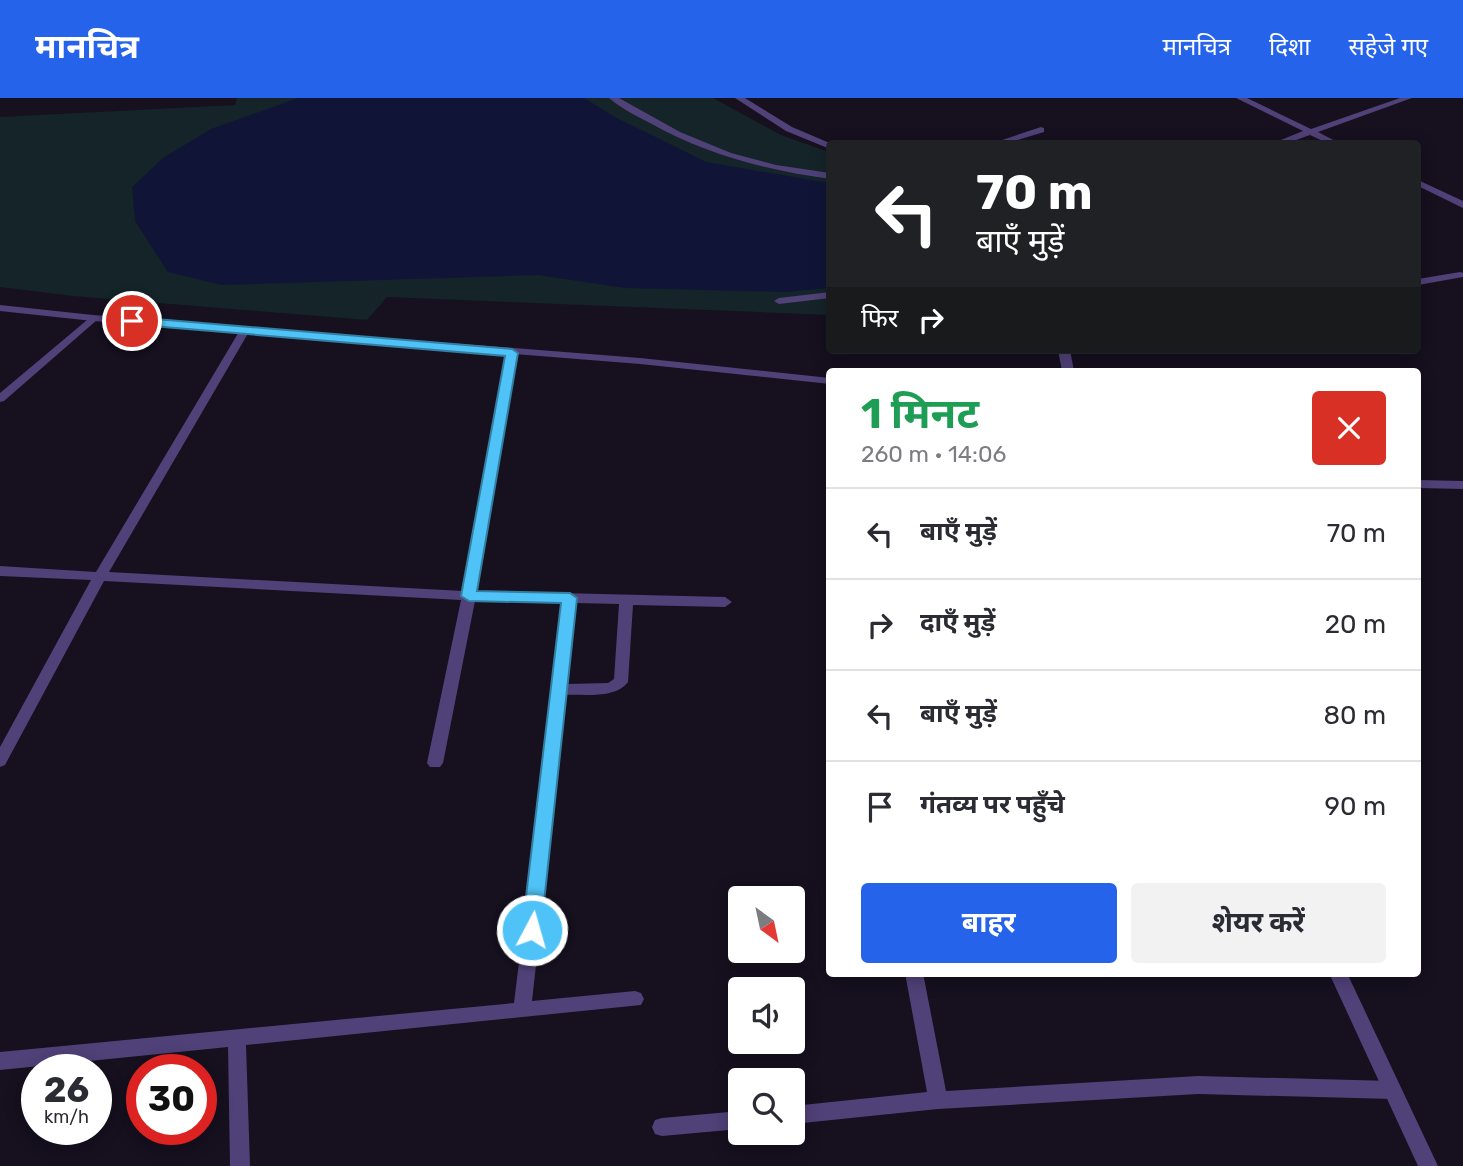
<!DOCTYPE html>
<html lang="hi">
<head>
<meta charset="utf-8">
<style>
  :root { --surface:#fff; --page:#f2f2f3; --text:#2b2b33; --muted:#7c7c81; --line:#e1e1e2; --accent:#2563eb }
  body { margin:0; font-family:Rubik,"Noto Sans Devanagari",sans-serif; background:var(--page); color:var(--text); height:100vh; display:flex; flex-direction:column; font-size:26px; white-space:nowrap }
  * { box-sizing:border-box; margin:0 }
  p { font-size:23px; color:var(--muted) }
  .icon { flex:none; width:38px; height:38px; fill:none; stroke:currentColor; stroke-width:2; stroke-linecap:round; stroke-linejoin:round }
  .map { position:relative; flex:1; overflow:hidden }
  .drawer { position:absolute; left:826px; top:270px; width:595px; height:609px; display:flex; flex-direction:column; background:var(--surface); border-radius:7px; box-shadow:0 4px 18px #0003 }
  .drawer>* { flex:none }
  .banner { position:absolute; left:826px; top:42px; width:595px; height:214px; border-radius:7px; box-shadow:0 4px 18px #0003; background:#202124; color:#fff; overflow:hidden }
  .needle { width:46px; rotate:147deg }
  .buttons { position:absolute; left:728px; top:788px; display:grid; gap:14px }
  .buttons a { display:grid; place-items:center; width:77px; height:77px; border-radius:7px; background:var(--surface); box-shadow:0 4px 18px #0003; font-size:35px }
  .speed { position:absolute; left:21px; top:956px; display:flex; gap:14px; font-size:35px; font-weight:700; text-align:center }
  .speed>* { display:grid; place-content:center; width:91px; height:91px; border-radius:50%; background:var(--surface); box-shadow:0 4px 18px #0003; line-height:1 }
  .speed small { font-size:18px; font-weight:400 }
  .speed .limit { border:10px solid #d22; background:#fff; color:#111 }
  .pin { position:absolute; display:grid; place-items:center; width:60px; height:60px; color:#fff; margin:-30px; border:4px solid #fff; border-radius:50%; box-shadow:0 2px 7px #0007 }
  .me { position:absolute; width:77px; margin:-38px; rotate:6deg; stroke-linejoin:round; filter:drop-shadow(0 0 5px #0008) }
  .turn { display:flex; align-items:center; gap:24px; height:147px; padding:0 35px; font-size:32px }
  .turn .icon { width:91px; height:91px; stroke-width:2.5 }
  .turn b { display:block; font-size:49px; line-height:60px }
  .then { display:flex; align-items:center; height:66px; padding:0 35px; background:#0003; gap:14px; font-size:26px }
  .round { display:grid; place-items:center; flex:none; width:74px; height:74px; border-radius:7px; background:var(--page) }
  .overview { display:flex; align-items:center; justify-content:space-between; height:119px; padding:0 35px }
  h1 { font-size:42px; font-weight:700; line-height:52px; color:#1e9e55 }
  .cta { display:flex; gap:14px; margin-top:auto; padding:14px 35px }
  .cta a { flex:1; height:80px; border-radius:7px; background:var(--accent); color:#fff; font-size:28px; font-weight:700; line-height:80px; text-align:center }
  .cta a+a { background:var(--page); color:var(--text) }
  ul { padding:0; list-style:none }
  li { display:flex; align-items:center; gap:21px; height:91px; padding:0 35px; border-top:2px solid var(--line) }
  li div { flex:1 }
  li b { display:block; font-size:26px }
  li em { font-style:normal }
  header { display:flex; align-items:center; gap:42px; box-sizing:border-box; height:98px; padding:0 35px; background:var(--accent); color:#fff }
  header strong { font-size:33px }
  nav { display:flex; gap:38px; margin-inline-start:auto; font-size:24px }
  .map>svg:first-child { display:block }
  .green { fill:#142428 }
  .water { fill:#101538 }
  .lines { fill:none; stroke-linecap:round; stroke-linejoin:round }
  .service { fill:#504178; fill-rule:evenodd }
  .minor { fill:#504178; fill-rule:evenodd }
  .tertiary { fill:#504178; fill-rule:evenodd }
  .route { fill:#4fc3f7; stroke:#337fa1; stroke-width:2 }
</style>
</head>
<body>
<header>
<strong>मानचित्र</strong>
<nav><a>मानचित्र</a><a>दिशा</a><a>सहेजे गए</a></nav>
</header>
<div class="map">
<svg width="1463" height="1068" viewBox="0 0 1463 1068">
  <rect width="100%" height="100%" fill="#16101f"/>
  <path class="green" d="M237,0H713L781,37L829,54V217L387,199L367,222L73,198L0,189V19L235,7Z"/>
  <path class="water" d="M298,0H584L613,18L706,64L829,85V190L787,194L625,190L538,177L222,187L168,174L135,123L132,89L163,60L211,31Z"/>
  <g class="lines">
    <path class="service" d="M609,0H619L680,34L731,55L776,67L830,75V81C766,72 707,57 650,25C636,18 621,10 609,0Z
      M1041,29L1044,30V34L1005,46H990Z
      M1460,174L1463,175V179L1418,187V181Z
      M830,194V200L779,206L774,203L779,200Z
      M93,217L98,220L97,222L4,303L0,304V295Z
      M905,875H923L946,993L1198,978L1392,983L1399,986L1401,992L1399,998L1392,1001L1198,996L938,1011L793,1026V1008L927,994Z
      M740,1013V1031L662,1038L655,1036L652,1029L655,1022L662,1020Z"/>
    <path class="minor" d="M735,0H745L792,29L832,46H830V51L786,33Z
      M1236,0H1247L1311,31L1400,0H1412L1318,34L1341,46H1329L1310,37L1285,46H1271L1303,33Z
      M1418,82L1463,103V110L1418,88Z
      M245,229L250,232L109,474L463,493L506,255L512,252L518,255L477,493L725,499L732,504L725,509L633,507L628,584C615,601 586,596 566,597L532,903L635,893L641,895L644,901L641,907L246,947L250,1068H230L228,949L0,972V954L514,905L563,505L475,503L443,665L440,669H430L427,665L461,502L104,483L5,667L0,669V649L91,482L0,478V468L96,474L240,232ZM576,505L619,506L614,581L608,585L567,586Z
      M1058,252H1070L1074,273H1062Z
      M1329,875H1347L1438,1068H1418Z"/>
    <path class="tertiary" d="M0,207L93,217L640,260L830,280V286L640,266L93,223L0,213Z
      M1418,382L1463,383V391L1418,390Z"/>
  </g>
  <path class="route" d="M132,219L512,251L518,255L477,493L570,495L577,500L541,832L539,838L532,841L525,838L522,832L561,505L469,503L461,498L505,258L128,226L126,223Z"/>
</svg>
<div class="buttons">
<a><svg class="needle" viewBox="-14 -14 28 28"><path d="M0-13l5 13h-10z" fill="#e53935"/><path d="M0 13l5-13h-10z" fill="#7c7c81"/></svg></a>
<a><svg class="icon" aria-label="sound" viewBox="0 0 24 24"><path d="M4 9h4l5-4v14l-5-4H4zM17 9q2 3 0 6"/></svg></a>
<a><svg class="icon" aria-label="search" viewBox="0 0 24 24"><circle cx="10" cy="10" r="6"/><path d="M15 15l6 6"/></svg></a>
</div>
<div class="speed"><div>26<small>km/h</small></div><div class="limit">30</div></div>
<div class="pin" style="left:132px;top:223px;background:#d93025"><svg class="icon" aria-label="arrive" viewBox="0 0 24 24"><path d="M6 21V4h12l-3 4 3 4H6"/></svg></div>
<svg class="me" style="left:532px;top:832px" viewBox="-20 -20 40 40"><circle r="17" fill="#4fc3f7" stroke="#fff" stroke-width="3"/><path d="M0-11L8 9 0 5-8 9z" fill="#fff"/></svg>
<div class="banner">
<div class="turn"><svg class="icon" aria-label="left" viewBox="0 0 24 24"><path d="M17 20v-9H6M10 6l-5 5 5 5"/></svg><div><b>70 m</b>बाएँ मुड़ें</div></div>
<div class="then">फिर<svg class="icon" aria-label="right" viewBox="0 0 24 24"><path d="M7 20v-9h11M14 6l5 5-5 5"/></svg></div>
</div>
<section class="drawer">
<div class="overview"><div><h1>1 मिनट</h1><p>260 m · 14:06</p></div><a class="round" style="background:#d93025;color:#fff"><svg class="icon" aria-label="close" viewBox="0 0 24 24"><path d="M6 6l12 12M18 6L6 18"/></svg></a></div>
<ul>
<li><svg class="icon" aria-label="left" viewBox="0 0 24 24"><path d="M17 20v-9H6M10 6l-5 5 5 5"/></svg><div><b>बाएँ मुड़ें</b></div><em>70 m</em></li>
<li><svg class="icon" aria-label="right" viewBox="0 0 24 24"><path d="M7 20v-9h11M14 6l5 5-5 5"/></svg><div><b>दाएँ मुड़ें</b></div><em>20 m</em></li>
<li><svg class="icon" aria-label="left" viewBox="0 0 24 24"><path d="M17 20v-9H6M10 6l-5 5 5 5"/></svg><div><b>बाएँ मुड़ें</b></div><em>80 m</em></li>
<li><svg class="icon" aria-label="arrive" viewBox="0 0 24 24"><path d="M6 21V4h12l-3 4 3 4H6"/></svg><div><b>गंतव्य पर पहुँचे</b></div><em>90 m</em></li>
</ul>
<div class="cta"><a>बाहर</a><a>शेयर करें</a></div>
</section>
</div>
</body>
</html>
